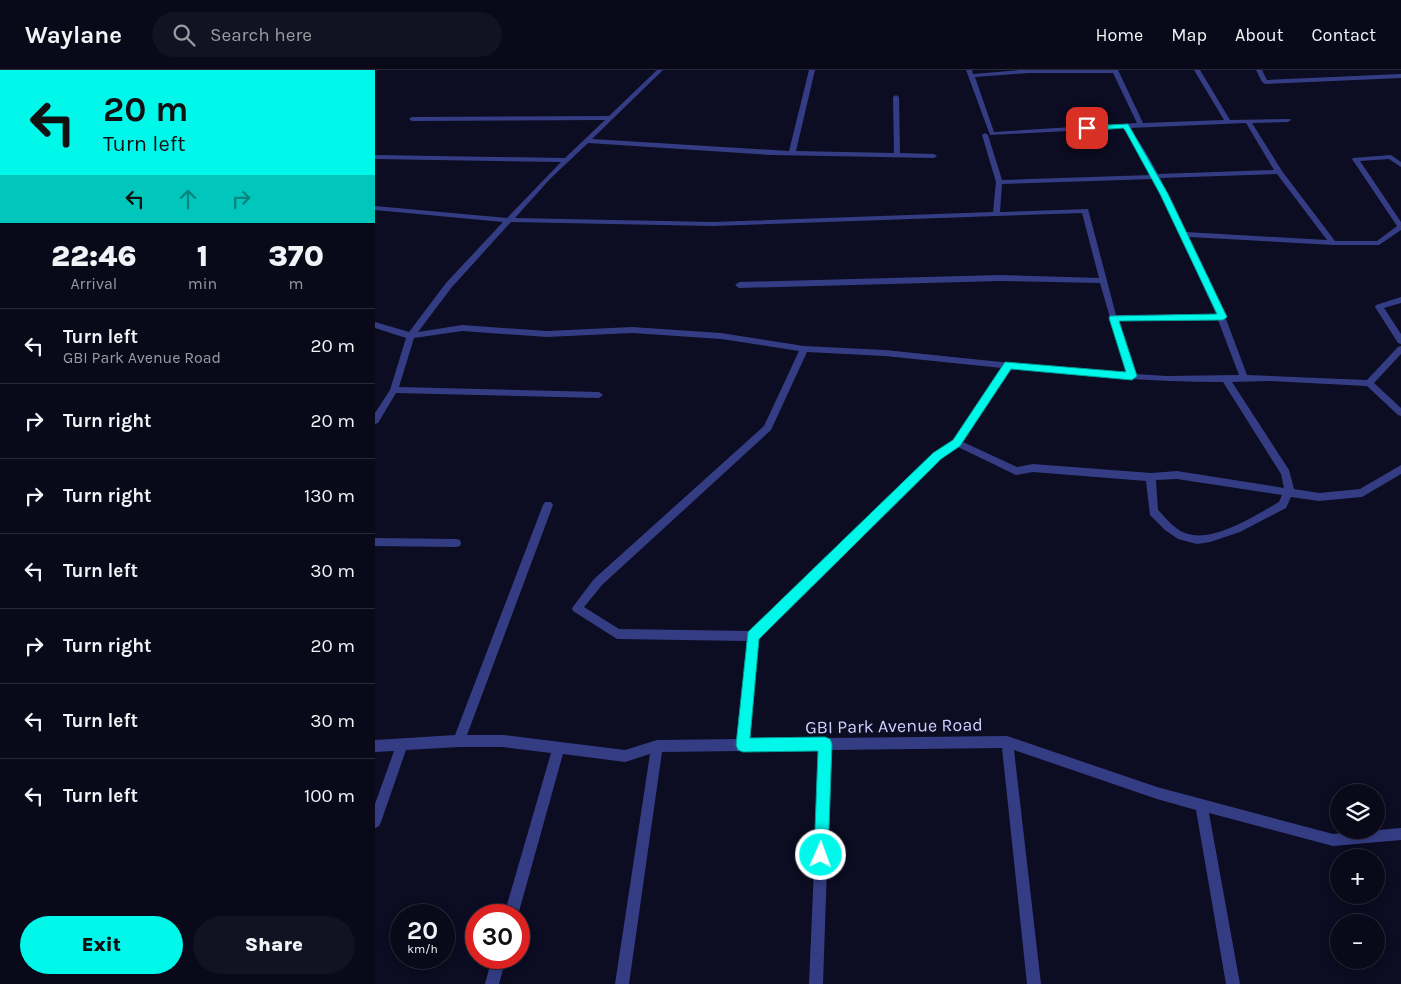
<!DOCTYPE html>
<html lang="en">
<head>
<meta charset="utf-8">
<style>
  :root { --surface:#09091a; --page:#121223; --text:#f1f3f6; --muted:#999aa2; --line:#292a39; --accent:#00f8eb }
  body { margin:0; font-family:Karla,sans-serif; background:var(--page); color:var(--text); height:100vh; display:flex; flex-direction:column; font-size:19px; white-space:nowrap }
  * { box-sizing:border-box; margin:0 }
  p { font-size:16px; color:var(--muted) }
  .icon { flex:none; width:28px; height:28px; fill:none; stroke:currentColor; stroke-width:2; stroke-linecap:round; stroke-linejoin:round }
  .map { position:relative; flex:1; overflow:hidden }
  .details { display:flex; flex-direction:column; background:var(--surface); width:375px }
  .details>* { flex:none }
  .top-card { background:#00f8eb; color:#111; overflow:hidden }
  .controls { position:absolute; left:955px; top:714px; display:grid; gap:10px }
  .controls a { display:grid; place-items:center; width:55px; height:55px; border-radius:50%; background:var(--surface); box-shadow:0 2px 12px #0003,0 0 0 1px var(--line); font-size:25px }
  .speed { position:absolute; left:15px; top:834px; display:flex; gap:10px; font-size:25px; font-weight:700; text-align:center }
  .speed>* { display:grid; place-content:center; width:65px; height:65px; border-radius:50%; background:var(--surface); box-shadow:0 2px 12px #0003,0 0 0 1px var(--line); line-height:1 }
  .speed small { font-size:12px; font-weight:400 }
  .speed .limit { border:8px solid #d22; background:#fff; color:#111 }
  .pin { position:absolute; display:grid; place-items:center; width:42px; height:42px; color:#fff; margin:-21px; border-radius:10px; box-shadow:0 2px 8px #0006 }
  .me { position:absolute; width:55px; margin:-28px; rotate:2deg; stroke-linejoin:round; filter:drop-shadow(0 0 4px #0008) }
  .turn { display:flex; align-items:center; gap:18px; height:105px; padding:0 20px; font-size:22px }
  .turn .icon { width:65px; height:65px; stroke-width:2.5 }
  .turn b { display:block; font-size:35px; line-height:42px }
  .lanes { display:flex; align-items:center; height:48px; padding:0 20px; background:#0003; justify-content:center; gap:25px; direction:ltr }
  .lanes .off { opacity:.35 }
  .eta { display:flex; justify-content:space-evenly; align-items:center; height:85px; text-align:center }
  .eta b { font-size:30px; font-weight:800; line-height:35px }
  .action { display:flex; gap:10px; margin-top:auto; padding:10px 20px }
  .action a { flex:1; height:58px; border-radius:30px; background:var(--accent); color:#111; font-size:20px; font-weight:800; line-height:58px; text-align:center }
  .action a+a { background:var(--page); color:var(--text) }
  ul { padding:0; list-style:none }
  li { display:flex; align-items:center; gap:15px; height:75px; padding:0 20px; border-top:1px solid var(--line) }
  li div { flex:1 }
  li b { display:block; font-size:19px }
  li em { font-style:normal }
  header { display:flex; align-items:center; gap:30px; box-sizing:border-box; height:70px; padding:0 25px; background:var(--surface); border-bottom:1px solid var(--line) }
  header strong { font-size:24px }
  nav { display:flex; gap:28px; margin-inline-start:auto; font-size:18px }
  .search { width:350px; height:45px; background:var(--page); display:flex; align-items:center; gap:12px; box-sizing:border-box; padding:0 18px; border-radius:28px; color:var(--muted); font-size:19px }
  main { display:flex; flex:1; min-height:0 }
  .map>svg:first-child { display:block }
  .lines { fill:none; stroke-linecap:round; stroke-linejoin:round }
  .street { fill:#343d84; fill-rule:evenodd }
  .route { fill:#00f8eb; stroke:#00a199 }
  .labels { text-anchor:middle; dominant-baseline:central; stroke-width:4.5; stroke-linejoin:round; paint-order:stroke }
  .near-street-label { font-size:18px; fill:#cdcfff; stroke:#0c0c22 }
</style>
</head>
<body>
<header>
<strong>Waylane</strong>
<div class="search"><svg class="icon" aria-label="search" viewBox="0 0 24 24"><circle cx="10" cy="10" r="6"/><path d="M15 15l6 6"/></svg>Search here</div>
<nav><a>Home</a><a>Map</a><a>About</a><a>Contact</a></nav>
</header>
<main>
<section class="details">
<div class="top-card">
<div class="turn"><svg class="icon" aria-label="left" viewBox="0 0 24 24"><path d="M17 20v-9H6M10 6l-5 5 5 5"/></svg><div><b>20 m</b>Turn left</div></div>
<div class="lanes"><svg class="icon" aria-label="left" viewBox="0 0 24 24"><path d="M17 20v-9H6M10 6l-5 5 5 5"/></svg><svg class="icon off" aria-label="ahead" viewBox="0 0 24 24"><path d="M12 20V5M6 11l6-6 6 6"/></svg><svg class="icon off" aria-label="right" viewBox="0 0 24 24"><path d="M7 20v-9h11M14 6l5 5-5 5"/></svg></div>
</div>
<div class="eta">
<div><b>22:46</b><p>Arrival</p></div>
<div><b>1</b><p>min</p></div>
<div><b>370</b><p>m</p></div>
</div>
<ul>
<li><svg class="icon" aria-label="left" viewBox="0 0 24 24"><path d="M17 20v-9H6M10 6l-5 5 5 5"/></svg><div><b>Turn left</b><p>GBI Park Avenue Road</p></div><em>20 m</em></li>
<li><svg class="icon" aria-label="right" viewBox="0 0 24 24"><path d="M7 20v-9h11M14 6l5 5-5 5"/></svg><div><b>Turn right</b></div><em>20 m</em></li>
<li><svg class="icon" aria-label="right" viewBox="0 0 24 24"><path d="M7 20v-9h11M14 6l5 5-5 5"/></svg><div><b>Turn right</b></div><em>130 m</em></li>
<li><svg class="icon" aria-label="left" viewBox="0 0 24 24"><path d="M17 20v-9H6M10 6l-5 5 5 5"/></svg><div><b>Turn left</b></div><em>30 m</em></li>
<li><svg class="icon" aria-label="right" viewBox="0 0 24 24"><path d="M7 20v-9h11M14 6l5 5-5 5"/></svg><div><b>Turn right</b></div><em>20 m</em></li>
<li><svg class="icon" aria-label="left" viewBox="0 0 24 24"><path d="M17 20v-9H6M10 6l-5 5 5 5"/></svg><div><b>Turn left</b></div><em>30 m</em></li>
<li><svg class="icon" aria-label="left" viewBox="0 0 24 24"><path d="M17 20v-9H6M10 6l-5 5 5 5"/></svg><div><b>Turn left</b></div><em>100 m</em></li>
</ul>
<div class="action"><a>Exit</a><a>Share</a></div>
</section>
<div class="map">
<svg width="1026" height="914" viewBox="0 0 1026 914">
  <rect width="100%" height="100%" fill="#0c0c22"/>
  <g class="lines">
    <path class="street" d="M282,0H288L217,69L414,81L434,0H440L421,81L519,83L518,27L521,25L524,27L525,83L559,84L562,86L559,88L396,85L213,73L175,109L140,148L338,152L618,142L621,112L607,65L610,63L613,65L627,110L776,105L764,81L748,58L615,65L591,0H597L598,4L645,0H743L768,53L849,50L819,0H825L855,50L915,49L916,50L913,52L877,53L907,101L960,171H1002L1022,156L977,89L978,88L1016,85L1026,92V97L1014,89L985,91L1026,152V160L1004,175H958L814,167L849,244L852,247L851,249L872,305L992,310L1023,277L1026,276V284L999,313L1026,338V346L1023,345L992,316L893,311L857,312L914,400L919,419L944,423L985,419L1026,395V404L987,427L944,431L916,427L911,438L865,462L835,472L822,474L803,469L790,460L775,445L771,411L658,402L641,405L583,377L565,389L383,568L375,669L632,666L782,717L958,764L1026,758V770L958,776L834,743L865,914H851L821,740L782,729L639,680L666,914H652L627,678L456,680L448,914H434L444,680L287,682L254,914H240L275,684L250,692L188,684L143,845H129L176,683L128,677H84L31,680L6,752L4,756L0,758V734L19,681L0,682V670L80,665L168,435L170,432H176L178,435L92,665H128L250,680L282,670L363,669L372,571L242,569L198,541L197,538L219,509L389,356L424,281L346,269L257,263L172,267L87,261L39,268L24,317L224,322L228,325L224,328L21,323L3,353L0,354V343L15,320L31,268L0,258V252L34,262L71,213L128,152L0,140V136L132,148L186,92L0,89V85L190,88L230,50L37,51L34,49L37,47L234,46ZM654,3H738L762,53L619,62L600,7ZM871,53L899,100L783,104L770,81L755,58ZM902,104L952,170L811,162L785,108ZM778,109L808,171L841,244L741,245L713,139L625,142L627,114ZM707,143L724,208L625,205L364,212L360,215L364,218L625,211L725,213L751,303L695,299L510,280L429,276L346,263L257,257L172,261L87,255L43,262L77,217L136,152L338,156ZM843,250L864,305L792,306L760,304L743,251ZM432,282L510,286L627,298L579,370L559,383L376,561L244,559L209,537L227,515L396,360ZM635,299C706,306 776,312 848,312L906,404L909,418L802,401L776,403L658,394L642,397L588,372ZM802,409L907,425L904,432C881,445 837,474 810,463C799,459 791,448 783,440L781,410Z
      M881,0H887L892,10L1026,4V8L890,14L887,12Z
      M1026,227V233L1009,238L1026,264V274L1023,273L1000,237L1001,235Z
      M0,468L81,469L85,470L86,473L85,476L81,477L0,476Z
      M117,888H131L124,914H110Z"/>
  </g>
  <path class="route" d="M753,54L793,124L852,247L848,250L744,251L762,306L757,310L636,299L585,376L566,389L384,569L375,668L450,667L455,669L457,674L453,785L451,790L446,792L441,790L439,785L443,681L368,682L363,680L361,675L373,562L558,383L578,370L630,292L751,302L734,248L735,246L842,244L785,124L750,60L748,58L712,61L709,58L712,56Z"/>
  <g class="labels">
    <g class="near-street-label">
      <text transform="translate(519 656) rotate(-1)">GBI Park Avenue Road</text>
    </g>
  </g>
</svg>
<div class="controls">
<a><svg class="icon" aria-label="layers" viewBox="0 0 24 24"><path d="M12 4l9 5-9 5-9-5zM3 14l9 5 9-5"/></svg></a>
<a>+</a>
<a>−</a>
</div>
<div class="speed"><div>20<small>km/h</small></div><div class="limit">30</div></div>
<div class="pin" style="left:712px;top:58px;background:#d93025"><svg class="icon" aria-label="arrive" viewBox="0 0 24 24"><path d="M6 21V4h12l-3 4 3 4H6"/></svg></div>
<svg class="me" style="left:446px;top:785px" viewBox="-20 -20 40 40"><circle r="17" fill="#00f8eb" stroke="#fff" stroke-width="3"/><path d="M0-11L8 9 0 5-8 9z" fill="#fff"/></svg>
</div>
</main>
</body>
</html>
